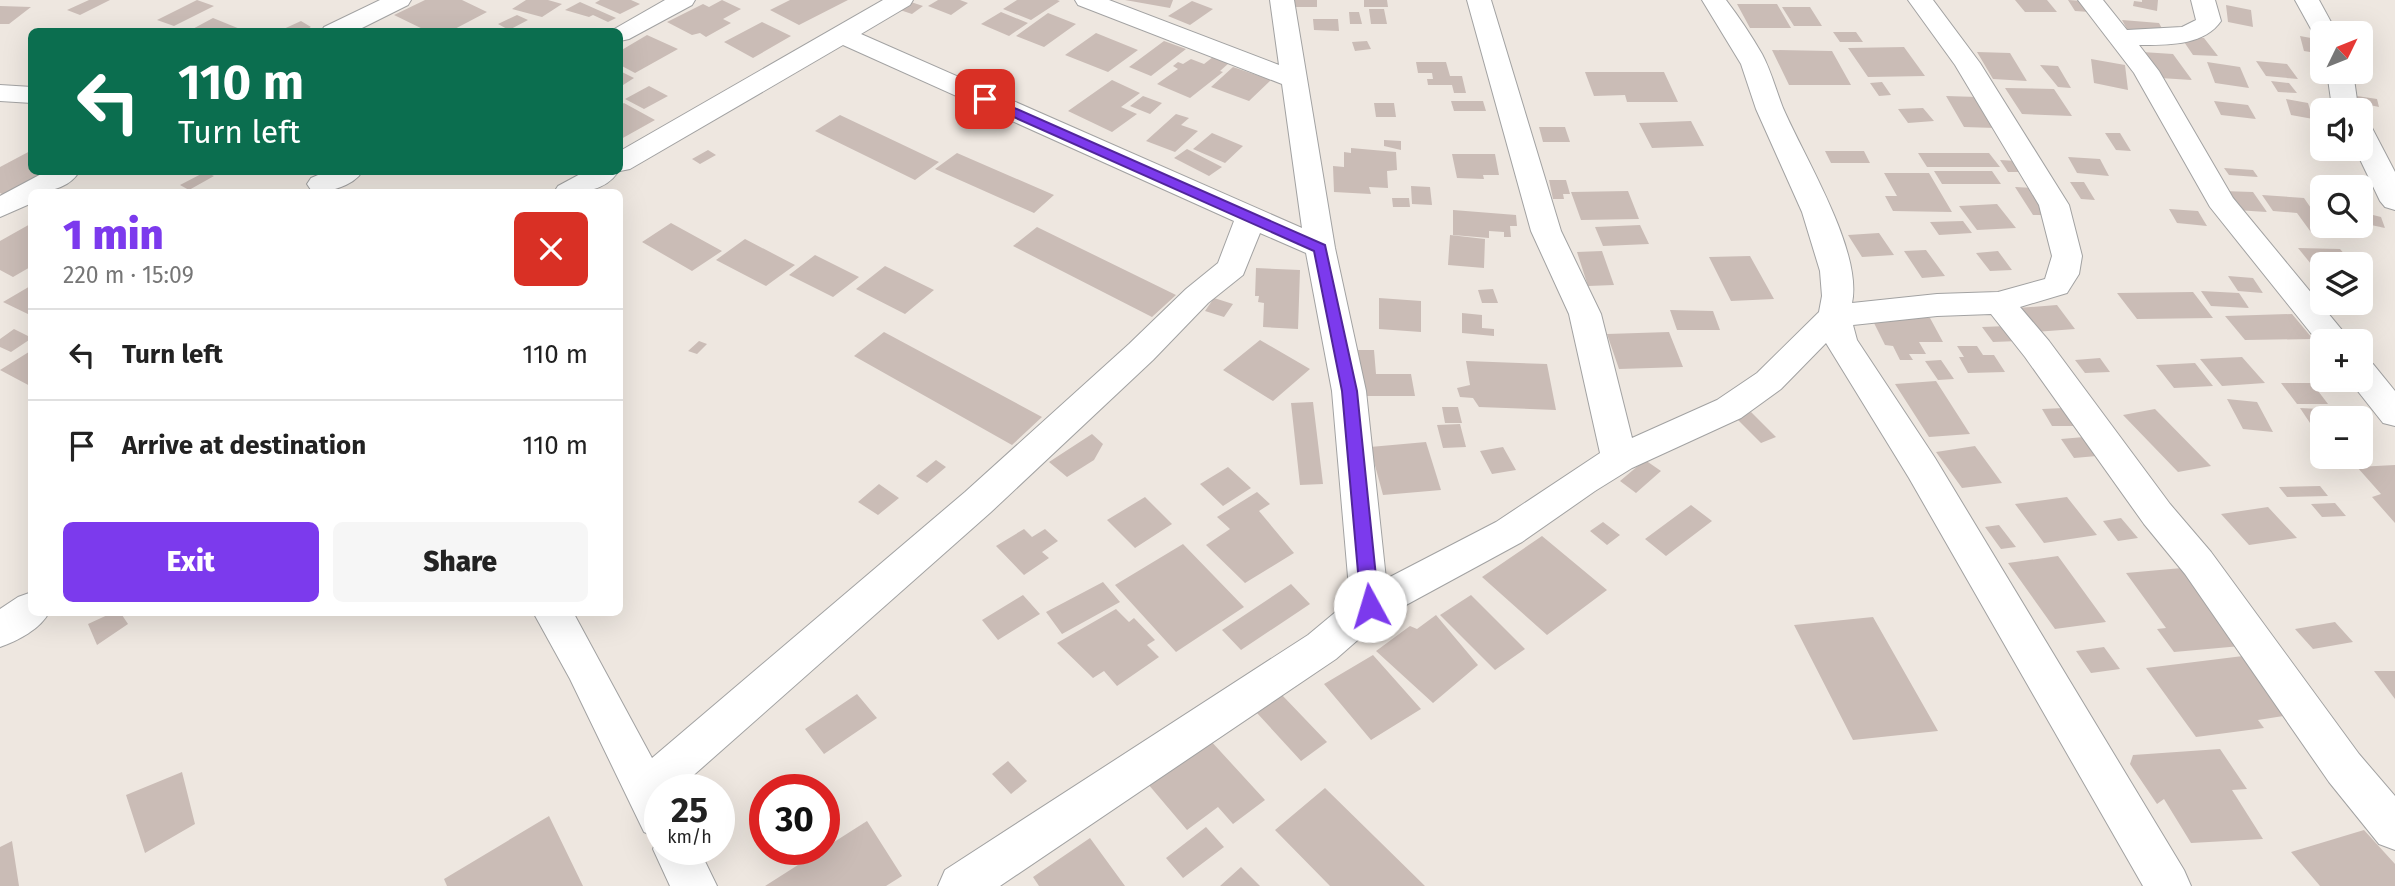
<!DOCTYPE html>
<html lang="en">
<head>
<meta charset="utf-8">
<style>
  :root { --surface:#fff; --page:#f6f6f6; --text:#222; --muted:#767676; --line:#e0e0e0; --accent:#7c3aed }
  body { margin:0; font-family:"Fira Sans",sans-serif; background:var(--page); color:var(--text); height:100vh; display:flex; flex-direction:column; font-size:26px; white-space:nowrap }
  * { box-sizing:border-box; margin:0 }
  p { font-size:23px; color:var(--muted) }
  .icon { flex:none; width:38px; height:38px; fill:none; stroke:currentColor; stroke-width:2; stroke-linecap:round; stroke-linejoin:round }
  .map { position:relative; flex:1; overflow:hidden }
  .details { position:absolute; left:28px; top:189px; width:595px; height:427px; display:flex; flex-direction:column; background:var(--surface); border-radius:10px; box-shadow:0 7px 28px #0002 }
  .details>* { flex:none }
  .banner { position:absolute; left:28px; top:28px; width:595px; height:147px; border-radius:10px; box-shadow:0 7px 28px #0002; background:#0b6e4f; color:#fff; overflow:hidden }
  .needle { width:46px; rotate:47deg }
  .controls { position:absolute; left:2310px; top:21px; display:grid; gap:14px }
  .controls a { display:grid; place-items:center; width:63px; height:63px; border-radius:10px; background:var(--surface); box-shadow:0 7px 28px #0002; font-size:35px }
  .speed { position:absolute; left:644px; top:774px; display:flex; gap:14px; font-size:35px; font-weight:700; text-align:center }
  .speed>* { display:grid; place-content:center; width:91px; height:91px; border-radius:50%; background:var(--surface); box-shadow:0 7px 28px #0002; line-height:1 }
  .speed small { font-size:18px; font-weight:400 }
  .speed .limit { border:10px solid #d22; background:#fff; color:#111 }
  .pin { position:absolute; display:grid; place-items:center; width:60px; height:60px; color:#fff; margin:-30px; border-radius:14px; box-shadow:0 4px 10px #0006 }
  .me { position:absolute; width:77px; margin:-38px; rotate:354deg; stroke-linejoin:round; filter:drop-shadow(0 0 5px #0008) }
  .turn { display:flex; align-items:center; gap:24px; height:147px; padding:0 35px; font-size:32px }
  .turn .icon { width:91px; height:91px; stroke-width:2.5 }
  .turn b { display:block; font-size:49px; line-height:60px }
  .round { display:grid; place-items:center; flex:none; width:74px; height:74px; border-radius:10px; background:var(--page) }
  .summary { display:flex; align-items:center; justify-content:space-between; height:119px; padding:0 35px }
  h1 { font-size:42px; font-weight:800; line-height:52px; color:var(--accent) }
  .button { display:flex; gap:14px; margin-top:auto; padding:14px 35px }
  .button a { flex:1; height:80px; border-radius:10px; background:var(--accent); color:#fff; font-size:28px; font-weight:800; line-height:80px; text-align:center }
  .button a+a { background:var(--page); color:var(--text) }
  ul { padding:0; list-style:none }
  li { display:flex; align-items:center; gap:21px; height:91px; padding:0 35px; border-top:2px solid var(--line) }
  li div { flex:1 }
  li b { display:block; font-size:26px }
  li em { font-style:normal }
  .map>svg:first-child { display:block }
  .building { fill:#cabcb6 }
  .lines { fill:none; stroke-linecap:round; stroke-linejoin:round }
  .minor-casing { stroke:#a2a2a2; stroke-width:2 }
  .minor { fill:#fff; fill-rule:evenodd }
  .route { fill:#7c3aed; stroke:#51269a; stroke-width:2 }
</style>
</head>
<body>
<div class="map">
<svg width="2395" height="886" viewBox="0 0 2395 886">
  <rect width="100%" height="100%" fill="#eee7e0"/>
  <path class="building" d="M89,0H110L80,15L67,10Z
    M197,0L214,6L174,26L157,20Z
    M425,0H462L487,12L449,32H429L394,15Z
    M526,0H548L562,4L542,17L512,9Z
    M600,0H631L640,4L620,14L595,3Z
    M722,0L741,9L723,19L731,23L706,37L700,33L692,35L667,22L703,4L709,7Z
    M790,0H848L799,25L770,10Z
    M938,0H960L968,3L951,15L928,6Z
    M1017,0H1057L1060,1L1031,20L1003,9Z
    M1125,0H1173L1170,8Z
    M1290,0H1317V7H1290Z
    M1364,0H1387L1388,7H1364Z
    M2015,0H2047L2057,12H2025Z
    M2068,0L2083,1L2090,12L2075,11Z
    M2142,0H2158L2157,11L2133,6L2134,1L2142,2Z
    M1192,1L1213,9L1190,25L1168,16Z
    M580,2L616,18L608,22L593,15L589,17L565,10Z
    M911,2L923,6L912,14L900,10Z
    M1737,4H1777L1791,28H1750Z
    M2226,5L2251,10L2253,27L2228,22Z
    M0,6L31,7L9,24H0Z
    M1782,7H1810L1822,26H1794Z
    M1369,9H1384L1387,24H1371Z
    M1001,12L1028,23L1009,36L981,24Z
    M1349,12H1359L1362,24H1350Z
    M1048,13L1076,24L1044,47L1016,36Z
    M517,15L528,20L509,30L498,24Z
    M213,18L245,31V32H187Z
    M1313,19H1338L1339,31L1314,30Z
    M2122,20L2159,23L2165,34L2128,31Z
    M301,21L311,27L302,32H277Z
    M762,22L791,36L753,58L724,42Z
    M1833,32H1856L1863,42H1840Z
    M1096,33L1138,50L1108,72L1065,55Z
    M647,35L678,49L635,73L620,65V51Z
    M2180,36L2204,38L2218,56L2193,55Z
    M2300,36L2322,40V54L2304,51Z
    M1164,41L1186,49L1151,76L1129,67Z
    M1367,41L1371,49L1355,51L1352,42Z
    M1904,47L1925,76L1868,77L1848,48Z
    M1772,50L1832,51L1851,85H1789Z
    M1977,52L2010,53L2027,81L1993,79Z
    M2142,52L2173,54L2192,80L2160,78Z
    M1213,57L1229,63L1220,71L1223,72L1190,98L1157,84L1178,69L1173,66L1178,62L1183,64L1191,59L1204,64Z
    M2091,59L2125,65L2128,90L2094,83Z
    M2256,61L2287,64L2298,79L2266,76Z
    M1416,62H1446L1450,76H1462L1466,93H1454L1452,85H1428L1427,79H1433L1432,73H1418Z
    M2207,62L2240,67L2249,88L2215,83Z
    M2040,65L2058,66L2071,88L2058,87Z
    M1233,67L1271,80L1249,101L1211,87Z
    M620,71L634,78L620,87Z
    M1585,72H1664L1678,102H1627L1625,95L1594,96Z
    M1112,80L1140,93L1121,107L1137,114L1112,132L1068,111Z
    M2271,81L2289,83L2297,93L2278,92Z
    M1882,82L1891,95L1879,96L1870,83Z
    M649,86L668,96L644,109L625,99Z
    M2005,88L2054,89L2072,116L2022,114Z
    M1143,96L1162,103L1150,114L1130,106Z
    M1946,96L1978,97L1996,128L1964,127Z
    M2357,96L2377,99L2379,107L2360,103Z
    M2286,99L2308,103L2313,119L2291,115Z
    M1451,101H1483L1486,111H1454Z
    M2214,101L2248,105L2256,119L2221,115Z
    M624,103L655,120L621,139L620,105Z
    M1374,103H1394L1396,117H1376Z
    M1923,108L1934,121L1908,123L1898,109Z
    M1176,114L1189,118L1181,125L1198,131L1175,152L1146,141Z
    M840,115L939,162L915,180L815,131Z
    M1691,121L1704,146L1652,148L1639,123Z
    M1539,127H1565L1570,142H1543Z
    M1212,133L1243,146L1225,163L1193,149Z
    M2105,133H2120L2131,151L2116,150Z
    M1384,140L1401,141V150L1384,146Z
    M1351,148L1396,152L1397,170L1387,171L1388,188L1369,187L1371,194L1334,192L1333,166L1344,167V152L1351,153Z
    M1187,149L1222,167L1209,176L1174,158Z
    M2323,149H2353L2356,160L2325,154Z
    M32,150V172H48L4,195L0,193V167Z
    M708,150L716,155L700,164L692,159Z
    M1825,151H1864L1870,163H1831Z
    M957,153L1054,195L1034,213L935,169Z
    M1918,153H1989L2000,167H1927Z
    M1452,154H1495L1499,175H1483L1484,179L1457,178Z
    M2068,157L2100,159L2109,176L2077,173Z
    M2000,160L2017,161L2024,172H2008Z
    M2224,168L2253,170L2258,177L2229,175Z
    M1934,171H1992L2001,184H1942Z
    M205,172L214,176L189,190L180,185Z
    M1884,173H1929L1952,212L1893,211L1885,196H1897Z
    M2332,177L2364,184L2369,200L2361,198V187H2335Z
    M1549,180H1566L1570,194H1563L1564,199H1553Z
    M2070,182H2084L2095,200L2081,199Z
    M1411,186L1430,187L1432,205L1412,204Z
    M2015,187L2036,188L2054,215H2033Z
    M1628,191L1639,219L1581,220L1571,192Z
    M2222,191L2253,192L2267,212L2236,210Z
    M2262,195L2304,198L2331,237L2313,235L2297,213L2273,211Z
    M1392,198H1409L1410,207H1393Z
    M1997,204L2016,228L1977,230L1959,206Z
    M2169,209L2198,211L2207,226L2177,223Z
    M1453,210L1516,215L1517,226H1510L1511,237H1504V232L1489,231V238L1453,235Z
    M2361,212L2381,217L2385,228L2362,223Z
    M1963,221L1972,233L1939,235L1930,222Z
    M32,223V266L13,277L0,270V241Z
    M671,223L722,251L692,271L642,242Z
    M1640,225L1649,244L1603,246L1595,227Z
    M1037,227L1176,295L1152,317L1013,246Z
    M1879,233L1894,255L1862,257L1848,235Z
    M1450,235L1485,239L1484,268L1448,265Z
    M745,239L795,265L766,286L716,260Z
    M2298,248L2340,249L2353,264H2311Z
    M1926,250L1945,276L1922,278L1904,251Z
    M1602,251L1614,285L1588,286L1577,252Z
    M1998,251L2012,270L1990,271L1976,253Z
    M815,255L859,277L833,297L789,275Z
    M1750,256L1774,299L1731,301L1709,257Z
    M885,266L934,290L905,314L856,289Z
    M1256,268L1300,270L1298,329L1263,327L1264,303L1258,302L1259,296H1255Z
    M2228,276L2253,278L2263,293L2238,291Z
    M32,285V316L3,302Z
    M1493,289L1498,303H1482L1478,290Z
    M2201,291L2239,293L2249,308L2211,306Z
    M2193,292L2213,318L2137,319L2117,293Z
    M1214,298L1233,304L1224,317L1205,311Z
    M1379,298L1421,301V332L1379,329Z
    M2057,305L2075,329L2035,332L2017,308Z
    M1670,310L1713,311L1720,330H1677Z
    M1462,313L1482,315V328L1494,329V336L1462,333Z
    M2292,314L2313,339L2245,340L2225,316Z
    M1899,318H1930L1943,342H1919L1926,354H1909L1913,360H1900L1893,346L1885,345L1872,319Z
    M2008,326L2019,341L1993,342L1982,327Z
    M14,329L32,338L11,352L0,347V339Z
    M884,332L1042,417L1012,445L854,356Z
    M1669,332L1683,367L1619,369L1607,334Z
    M1260,340L1310,369L1273,401L1223,370Z
    M699,341L707,344L697,354L688,351Z
    M1957,346H1977L1983,355H1994L2005,372L1968,373L1959,357H1964Z
    M32,350V387L0,370Z
    M1348,350H1374L1376,374H1411L1415,396H1353Z
    M2242,357L2265,383L2222,386L2200,359Z
    M2100,358L2110,372L2085,373L2075,360Z
    M1941,360L1954,379L1938,380L1925,361Z
    M1466,361L1547,364L1556,410L1479,407L1473,398L1460,397L1457,388L1470,385Z
    M2195,363L2213,386L2174,388L2156,365Z
    M1936,381L1970,434L1929,437L1895,384Z
    M2281,383H2312L2328,404H2297Z
    M2227,399L2257,402L2273,432L2243,429Z
    M1313,402L1323,484L1300,485L1291,403Z
    M1442,407H1458L1462,423H1445Z
    M2064,408L2075,426H2052L2042,409Z
    M2300,408L2320,409L2327,418H2322V436L2318,435Z
    M2155,409L2211,466L2178,472L2123,415Z
    M1751,412L1776,437L1761,443L1736,418Z
    M1460,424L1466,447L1443,448L1437,425Z
    M1092,434L1103,444L1094,460L1067,477L1049,462Z
    M2084,437L2097,456L2074,458L2061,439Z
    M1426,442L1441,490L1383,495L1370,447Z
    M1975,446L2002,483L1962,488L1936,452Z
    M1503,447L1516,470L1492,474L1480,451Z
    M936,460L946,467L927,483L916,476Z
    M1645,460L1661,471L1636,493L1620,481Z
    M2395,465V523L2372,497L2381,494L2357,467Z
    M1228,467L1251,488L1223,506L1200,484Z
    M879,484L899,498L878,515L858,502Z
    M2320,486L2328,496L2287,497L2279,487Z
    M1257,492L1270,504L1259,511L1294,553L1245,583L1206,545L1230,529L1217,517Z
    M1145,497L1172,524L1135,548L1107,520Z
    M2067,497L2097,535L2044,543L2015,504Z
    M2335,503L2346,516L2322,517L2311,504Z
    M1691,505L1712,521L1666,556L1645,539Z
    M2268,507L2297,538L2249,545L2221,514Z
    M2121,518L2138,538L2118,541L2103,521Z
    M1603,522L1620,535L1607,545L1590,531Z
    M1999,525L2016,547L2001,549L1985,527Z
    M1024,529L1032,537L1045,529L1058,541L1042,552L1049,558L1024,575L996,546Z
    M1542,536L1607,590L1547,635L1482,577Z
    M1183,544L1244,607L1176,652L1115,585Z
    M2058,556L2106,622L2055,629L2008,563Z
    M2182,568L2241,646L2174,652L2157,629L2166,628L2126,573Z
    M1103,582L1120,602L1062,634L1046,612Z
    M1291,584L1310,604L1241,650L1222,630Z
    M1023,595L1040,614L998,640L982,620Z
    M1471,595L1525,649L1495,670L1440,615Z
    M1116,609L1129,622L1134,618L1155,640L1147,645L1159,657L1117,686L1104,671L1093,678L1057,643Z
    M114,612H120L128,624L97,645L88,624Z
    M1436,615L1478,665L1433,703L1376,651L1410,626L1417,629Z
    M1873,617L1938,731L1853,740L1794,625Z
    M2335,622L2353,642L2313,649L2295,629Z
    M2104,647L2120,669L2091,673L2076,651Z
    M1373,655L1421,709L1371,740L1324,684Z
    M2243,656L2290,715L2258,720L2264,728L2196,737L2146,668Z
    M2374,671H2395V699Z
    M857,694L877,718L824,754L805,729Z
    M1282,695L1327,742L1301,761L1257,713Z
    M1210,740L1265,800L1233,824L1218,807L1187,830L1148,784Z
    M2220,749L2247,789L2232,790L2263,839L2191,843L2164,799L2157,804L2130,764L2133,755Z
    M1008,761L1027,781L1011,794L992,774Z
    M182,772L195,824L145,853L126,795Z
    M1325,788L1425,886H1330L1275,830Z
    M549,816L583,886H447L444,879Z
    M867,821L902,876L886,886H765Z
    M1206,827L1224,847L1183,878L1166,858Z
    M2364,830L2395,864V886H2320L2291,852Z
    M1090,838L1125,886H1039L1033,877Z
    M12,841L19,886H0V847Z
    M1241,867L1260,886H1220Z"/>
  <g class="lines">
    <g class="minor-casing">
      <path id="minor" d="M380,0H411L408,5L354,32H321L324,27Z
        M665,0H695L692,5L629,39L620,41V32H609Z
        M883,0H913L910,5L861,34L1302,228L1282,84L1078,5L1075,0H1109L1279,65L1270,0H1294L1335,248L1366,391L1386,579L1496,522L1600,453L1569,314L1531,231L1467,0H1491L1561,231L1601,314L1632,438L1717,400L1757,373L1819,312L1822,296L1820,271L1802,212L1756,109L1741,64L1702,0H1726C1739,17 1751,35 1762,54C1771,71 1776,90 1783,108C1804,157 1863,251 1852,303L1937,294L1998,292L2045,279L2052,256L2039,205L1955,65L1908,0H1933L1980,63L2069,205L2082,256L2079,274L2067,293L2020,307L2049,341L2170,504L2211,552L2359,754L2395,796V850L2379,844L2329,782L2185,574L2144,524L2025,357L1991,314L1937,316L1853,325L1857,340L1935,458L2184,870L2191,886H2143L1909,478L1826,343L1781,389L1741,418L1632,468L1595,491L1522,542L1384,617L1336,659L1000,886H938L945,870L1308,635L1350,600L1332,391L1306,253L1260,233L1243,275L1208,303L1153,360L991,512L678,789H660V849H699L717,886H670L653,849L658,838L644,832L570,679L533,612H573L652,758L965,492L1129,344L1186,289L1218,263L1234,221L843,45L630,169L620,171V151Z
        M2078,0H2103L2127,30L2182,27L2196,20L2191,0H2215L2221,21C2204,46 2167,45 2139,45L2159,71L2233,198L2351,341H2322V347L2210,207L2134,73Z
        M2295,0H2319L2337,33H2322V40L2316,38Z
        M2327,72H2353L2357,100L2364,110L2361,114V110H2337L2331,100Z
        M0,85L32,87V103L0,101Z
        M2361,124L2371,126L2395,172V210L2385,207L2380,201L2355,149H2361Z
        M45,172H79C69,188 49,192 32,192V203L0,217V196Z
        M325,172H362C353,186 327,194 311,190L307,184L311,178Z
        M584,172H618C603,194 577,192 554,192L558,186Z
        M2361,360L2373,364L2395,391V426L2383,423L2349,380H2361Z
        M32,592V612H49C41,629 17,641 0,647V609L18,597Z"/>
    </g>
    <use href="#minor" class="minor"/>
  </g>
  <path class="route" d="M985,95L1325,245L1357,391L1379,606L1377,612L1370,614L1364,612L1361,606L1342,391L1314,251L980,102L978,99Z"/>
</svg>
<div class="controls">
<a><svg class="needle" viewBox="-14 -14 28 28"><path d="M0-13l5 13h-10z" fill="#e53935"/><path d="M0 13l5-13h-10z" fill="#767676"/></svg></a>
<a><svg class="icon" aria-label="sound" viewBox="0 0 24 24"><path d="M4 9h4l5-4v14l-5-4H4zM17 9q2 3 0 6"/></svg></a>
<a><svg class="icon" aria-label="search" viewBox="0 0 24 24"><circle cx="10" cy="10" r="6"/><path d="M15 15l6 6"/></svg></a>
<a><svg class="icon" aria-label="layers" viewBox="0 0 24 24"><path d="M12 4l9 5-9 5-9-5zM3 14l9 5 9-5"/></svg></a>
<a>+</a>
<a>−</a>
</div>
<div class="speed"><div>25<small>km/h</small></div><div class="limit">30</div></div>
<div class="pin" style="left:985px;top:99px;background:#d93025"><svg class="icon" aria-label="arrive" viewBox="0 0 24 24"><path d="M6 21V4h12l-3 4 3 4H6"/></svg></div>
<svg class="me" style="left:1370px;top:606px" viewBox="-20 -20 40 40"><circle r="19" fill="#fff"/><path d="M0-13L10 11 0 6-10 11z" fill="#7c3aed"/></svg>
<div class="banner">
<div class="turn"><svg class="icon" aria-label="left" viewBox="0 0 24 24"><path d="M17 20v-9H6M10 6l-5 5 5 5"/></svg><div><b>110 m</b>Turn left</div></div>
</div>
<section class="details">
<div class="summary"><div><h1>1 min</h1><p>220 m · 15:09</p></div><a class="round" style="background:#d93025;color:#fff"><svg class="icon" aria-label="close" viewBox="0 0 24 24"><path d="M6 6l12 12M18 6L6 18"/></svg></a></div>
<ul>
<li><svg class="icon" aria-label="left" viewBox="0 0 24 24"><path d="M17 20v-9H6M10 6l-5 5 5 5"/></svg><div><b>Turn left</b></div><em>110 m</em></li>
<li><svg class="icon" aria-label="arrive" viewBox="0 0 24 24"><path d="M6 21V4h12l-3 4 3 4H6"/></svg><div><b>Arrive at destination</b></div><em>110 m</em></li>
</ul>
<div class="button"><a>Exit</a><a>Share</a></div>
</section>
</div>
</body>
</html>
